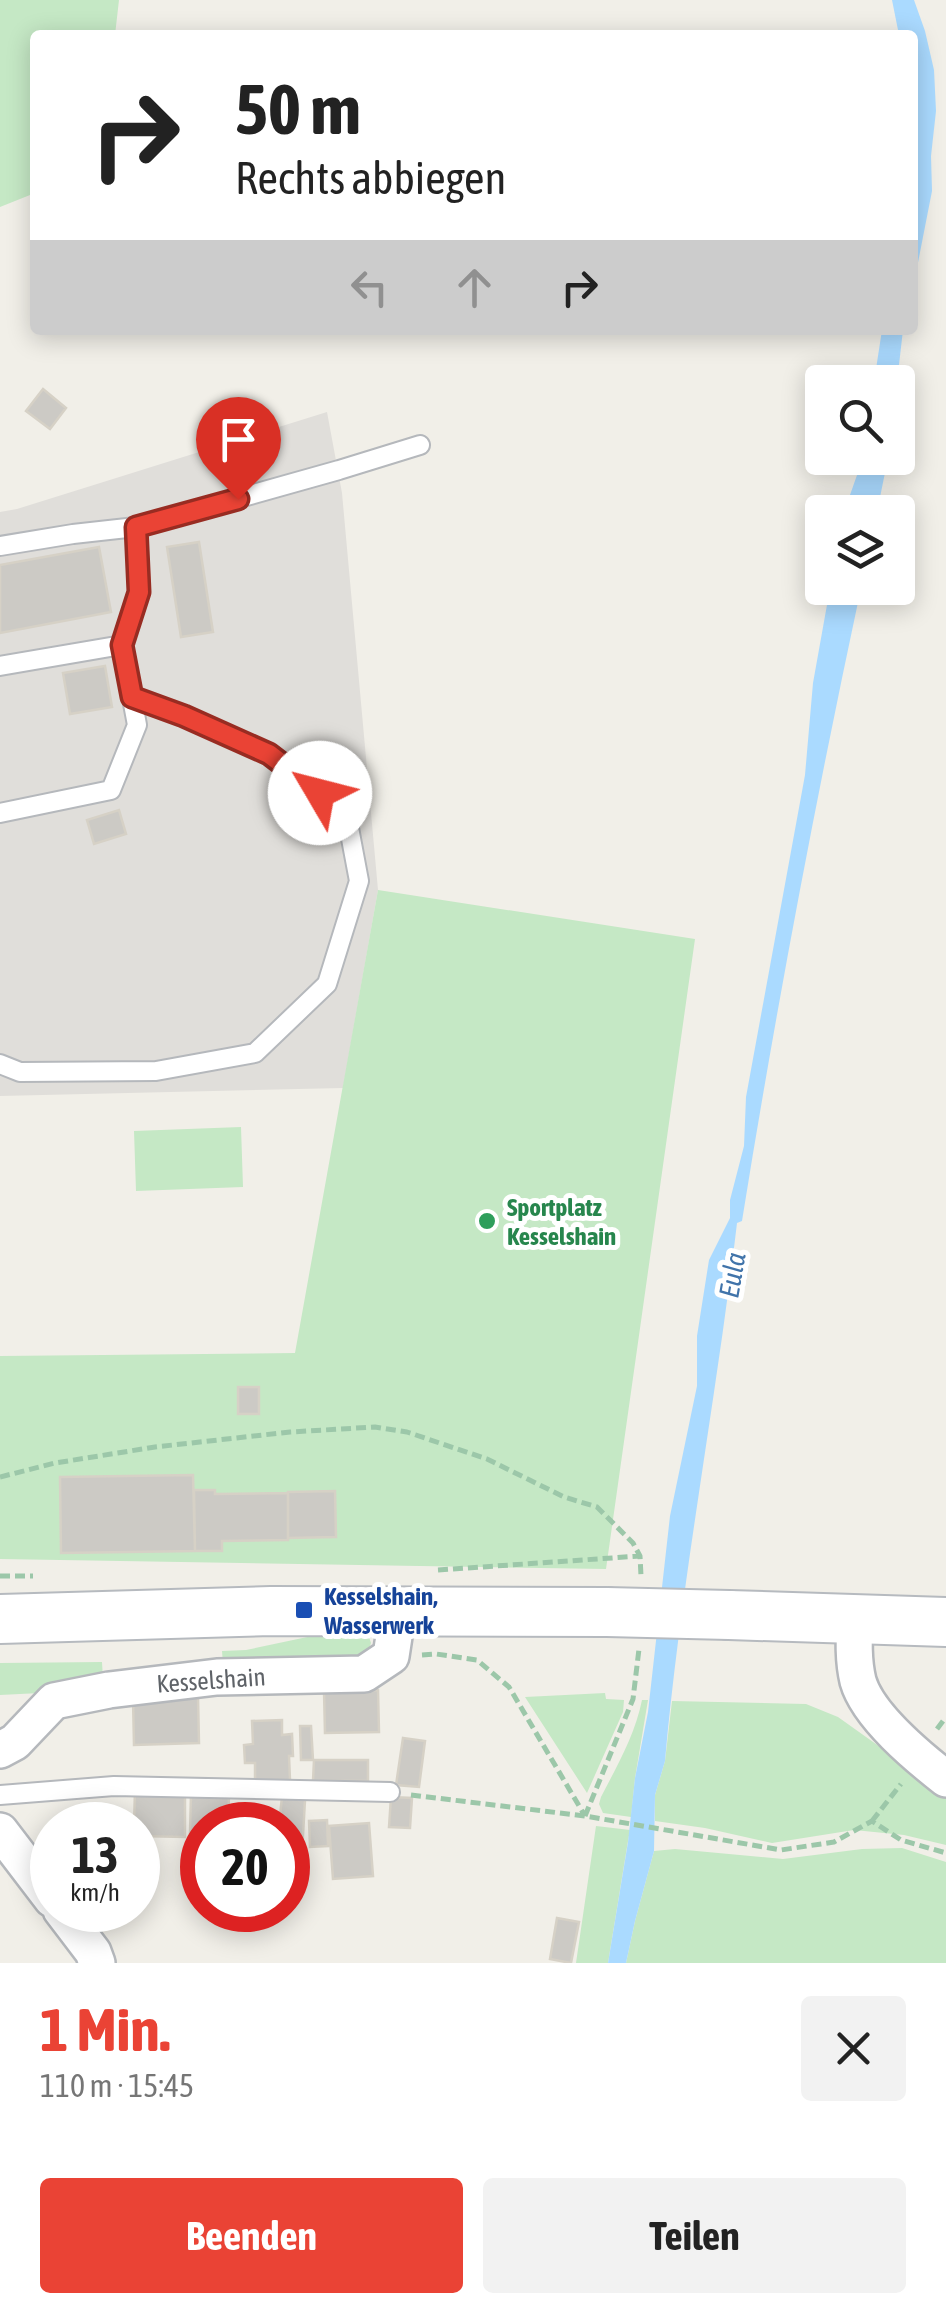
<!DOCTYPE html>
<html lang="de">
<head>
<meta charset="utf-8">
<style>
  :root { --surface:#fff; --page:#f2f2f2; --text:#222; --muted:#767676; --accent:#ea4335 }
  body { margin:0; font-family:"Asap Condensed",sans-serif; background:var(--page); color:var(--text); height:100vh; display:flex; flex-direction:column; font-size:38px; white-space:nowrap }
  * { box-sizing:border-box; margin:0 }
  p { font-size:32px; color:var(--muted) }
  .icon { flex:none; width:55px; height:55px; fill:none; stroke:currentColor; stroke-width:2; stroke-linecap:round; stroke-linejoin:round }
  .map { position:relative; height:1963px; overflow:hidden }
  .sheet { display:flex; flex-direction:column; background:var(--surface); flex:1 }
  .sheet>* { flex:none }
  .guide { position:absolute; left:30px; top:30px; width:888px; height:305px; border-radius:10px; box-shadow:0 5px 25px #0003; background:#fff; color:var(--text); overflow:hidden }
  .tools { position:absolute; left:805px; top:365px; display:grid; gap:20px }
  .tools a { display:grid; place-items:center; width:110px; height:110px; border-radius:10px; background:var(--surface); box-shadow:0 5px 25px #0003; font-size:50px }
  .speed { position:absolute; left:30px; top:1802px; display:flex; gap:20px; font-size:50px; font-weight:700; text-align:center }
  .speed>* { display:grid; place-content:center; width:130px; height:130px; border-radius:50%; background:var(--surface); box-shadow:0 5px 25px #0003; line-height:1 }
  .speed small { font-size:25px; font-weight:400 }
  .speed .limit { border:15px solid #d22; background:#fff; color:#111 }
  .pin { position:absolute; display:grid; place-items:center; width:85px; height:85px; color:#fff; margin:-102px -42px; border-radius:50% 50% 50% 0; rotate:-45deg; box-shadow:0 0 10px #0007 }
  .pin .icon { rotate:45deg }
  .me { position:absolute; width:110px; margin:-55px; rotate:307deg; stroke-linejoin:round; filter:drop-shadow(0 0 8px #0008) }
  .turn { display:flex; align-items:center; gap:35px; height:210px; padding:0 40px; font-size:45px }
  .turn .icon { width:130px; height:130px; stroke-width:2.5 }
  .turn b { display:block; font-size:70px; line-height:85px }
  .lanes { display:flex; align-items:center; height:95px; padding:0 40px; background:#0003; justify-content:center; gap:50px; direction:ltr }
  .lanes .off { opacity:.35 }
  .round { display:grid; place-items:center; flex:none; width:105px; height:105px; border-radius:10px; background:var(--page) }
  .overview { display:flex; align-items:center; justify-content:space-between; height:170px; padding:0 40px }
  h1 { font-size:60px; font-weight:700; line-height:75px; color:var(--accent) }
  .primary-button { display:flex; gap:20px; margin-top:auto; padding:20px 40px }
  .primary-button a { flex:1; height:115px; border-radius:10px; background:var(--accent); color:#fff; font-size:40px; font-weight:700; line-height:115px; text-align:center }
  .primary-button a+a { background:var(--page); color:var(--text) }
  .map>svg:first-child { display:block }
  .industrial { fill:#e0deda }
  .green { fill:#c5e8c5 }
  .water { fill:#aadaff }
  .building { fill:#cccac5; stroke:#d6d1c6; stroke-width:2.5 }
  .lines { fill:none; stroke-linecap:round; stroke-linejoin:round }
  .service-casing { stroke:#b5b8bc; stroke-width:22 }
  .minor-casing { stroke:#b5b8bc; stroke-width:40 }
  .secondary-casing { stroke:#b6babf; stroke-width:52 }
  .path { stroke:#9cc7a9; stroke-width:5; stroke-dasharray:10 5; stroke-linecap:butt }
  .service { stroke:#fff; stroke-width:18 }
  .minor { stroke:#fff; stroke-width:35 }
  .secondary { stroke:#fff; stroke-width:48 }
  .secondary-bridge-casing { stroke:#b6babf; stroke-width:52; stroke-linecap:butt }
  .secondary-bridge { stroke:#fff; stroke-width:48 }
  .route-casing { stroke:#982c22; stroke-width:25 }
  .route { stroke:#ea4335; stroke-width:18 }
  .leisure-dot { fill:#2e9e5b; stroke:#fff; stroke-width:4 }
  .transit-dot { fill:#1a4fb4; stroke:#fff; stroke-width:4 }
  .labels { text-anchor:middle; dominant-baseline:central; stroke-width:10; stroke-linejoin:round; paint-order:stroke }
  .leisure-label { font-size:25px; font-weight:bold; fill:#27864d; stroke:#fff; text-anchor:start }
  .transit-label { font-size:25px; font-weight:bold; fill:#164399; stroke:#fff; text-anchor:start }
  .street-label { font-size:25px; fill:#5f6368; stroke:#fff }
  .water-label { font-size:28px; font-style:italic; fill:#4174aa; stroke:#fff }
</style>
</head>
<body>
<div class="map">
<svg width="946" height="1963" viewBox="0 0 946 1963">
  <rect width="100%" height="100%" fill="#f1efe8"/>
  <path class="industrial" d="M327,412L342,493L378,890L343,1088L0,1096V512L17,509Z"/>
  <path class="green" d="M0,0H119L115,35H35V193L0,207Z
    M378,890L695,939L606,1569L0,1559V1356L295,1353Z
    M241,1127L243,1187L136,1191L134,1131Z
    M362,1635L369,1637L371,1643L368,1651L358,1657L223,1664L222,1651L246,1650L312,1636Z
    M102,1662L103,1679L40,1693L0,1695V1663Z
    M605,1693L606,1699L624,1700L623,1712L587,1793L525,1697Z
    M642,1700H648L635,1778L631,1817L603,1813L599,1804L601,1797C617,1766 635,1735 642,1700Z
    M672,1701L806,1704L838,1717L946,1794V1845L904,1835L854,1830L772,1843L705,1828L655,1821V1795L665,1761Z
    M596,1826L630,1830L628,1841L608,1963H576Z
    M902,1848L946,1862V1963H626L635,1921L654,1851L675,1849L783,1859L862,1849Z"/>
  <path class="water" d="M892,0H914L925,31L934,70L936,111L931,156L932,191L913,288L912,35H899Z
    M882,330H903L897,382H874Z
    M863,458H888L877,512H844Z
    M830,588H861C816,798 776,1009 742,1221L737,1223C716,1402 681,1581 665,1761L655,1795L654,1851L635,1921L626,1963H608L628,1842L635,1778L648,1712L670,1516L697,1386V1336L709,1260L730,1218V1200L744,1146L746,1097L805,775L813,683Z"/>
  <path class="building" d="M43,389L66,408L50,429L26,411Z
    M199,542L213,632L181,637L167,547Z
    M99,547L111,612L0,633V565Z
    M105,666L112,707L70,714L63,673Z
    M119,810L126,834L94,844L87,820Z
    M238,1387H259V1414H238Z
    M193,1475L195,1551L61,1553L60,1477Z
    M194,1490H215V1494L288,1493V1540L222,1541V1551H195Z
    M335,1491L336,1537L288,1538V1492Z
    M378,1690L379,1732L325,1733L324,1691Z
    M198,1697L199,1743L134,1745L133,1699Z
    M282,1720V1735L292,1734L293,1756H289L290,1780L255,1781V1763H245L244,1745L253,1744L252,1721Z
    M300,1726H311L313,1760H301Z
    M403,1738L425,1741L419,1787L396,1785Z
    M314,1760H368V1781H313Z
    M135,1790L185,1791V1837L138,1836V1825H134Z
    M191,1794L229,1795L228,1825H202V1834L190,1833Z
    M282,1797L305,1800L302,1853L288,1852V1825H279Z
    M391,1797L412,1798L410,1828L389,1827Z
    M250,1817L277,1820V1825H249Z
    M327,1820L328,1846L310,1847L309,1821Z
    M369,1823L373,1876L333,1879L329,1826Z
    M142,1837L144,1876L138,1877V1838Z
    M557,1918L579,1922L571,1963L550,1959Z"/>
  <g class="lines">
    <g class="service-casing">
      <path id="service" d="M0,546L73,534L136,527L339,470L420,445
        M0,666L122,645L139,591L136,527
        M0,813L111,790L137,725L122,645
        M0,1064L20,1072L156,1071L255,1053L327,984L359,881L346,812L269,754L185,716L131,697
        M0,1795L114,1786L390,1792"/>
    </g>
    <g class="minor-casing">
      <path id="minor" d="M855,1619C854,1640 853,1660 858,1681C868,1716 918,1757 946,1779
        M0,1750L15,1742L54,1701L109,1690L217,1677L364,1674L391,1656L398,1610
        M0,1831L52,1899
        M61,1910L93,1952L97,1963"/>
    </g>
    <g class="secondary-casing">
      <path id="secondary" d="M729,1615L946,1622
        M0,1619L271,1611L607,1612"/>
    </g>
    <path class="path" d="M0,1477L55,1463L155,1447L290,1432L375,1427L407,1432L487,1459L564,1497L597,1507L633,1543L640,1556L641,1576
      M438,1570L640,1556
      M0,1576H33
      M422,1655L436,1654L477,1660L509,1687L585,1816
      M937,1729L946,1717
      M411,1795L585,1816L781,1850L834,1842L872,1821L901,1840L946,1853
      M585,1816L633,1699L639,1649
      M872,1821L901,1784"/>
    <use href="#service" class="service"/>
    <use href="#minor" class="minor"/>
    <use href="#secondary" class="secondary"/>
    <g class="secondary-bridge-casing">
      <path id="secondary-bridge" d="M607,1612L729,1615"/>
    </g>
    <use href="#secondary-bridge" class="secondary-bridge"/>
  </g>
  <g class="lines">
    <g class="route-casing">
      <path id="route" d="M238,499L136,527L139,592L122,645L132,697L184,716L269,754L320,793"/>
    </g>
    <use href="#route" class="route"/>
  </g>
  <circle class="leisure-dot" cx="487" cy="1221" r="10"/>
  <rect class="transit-dot" x="294" y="1600" width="20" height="20" rx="5"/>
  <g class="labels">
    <g class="leisure-label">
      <text x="507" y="1207">Sportplatz<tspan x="507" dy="29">Kesselshain</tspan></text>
    </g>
    <g class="transit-label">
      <text x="324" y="1596">Kesselshain,<tspan x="324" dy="29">Wasserwerk</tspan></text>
    </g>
    <g class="street-label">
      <text transform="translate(211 1680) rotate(-4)">Kesselshain</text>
    </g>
    <g class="water-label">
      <text transform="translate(732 1275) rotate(-80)">Eula</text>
    </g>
  </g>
</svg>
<div class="tools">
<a><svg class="icon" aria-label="search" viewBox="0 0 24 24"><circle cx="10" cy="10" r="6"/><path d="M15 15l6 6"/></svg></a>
<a><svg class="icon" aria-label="layers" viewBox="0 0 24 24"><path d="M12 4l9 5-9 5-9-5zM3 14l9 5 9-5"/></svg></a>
</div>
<div class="speed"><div>13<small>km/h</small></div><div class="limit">20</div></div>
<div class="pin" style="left:238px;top:499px;background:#d93025"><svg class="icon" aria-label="arrive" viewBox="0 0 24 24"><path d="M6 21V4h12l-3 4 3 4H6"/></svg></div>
<svg class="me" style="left:320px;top:793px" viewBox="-20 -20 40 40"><circle r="19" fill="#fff"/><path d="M0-13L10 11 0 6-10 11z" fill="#ea4335"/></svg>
<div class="guide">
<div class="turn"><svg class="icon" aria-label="right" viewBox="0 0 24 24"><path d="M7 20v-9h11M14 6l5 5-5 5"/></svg><div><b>50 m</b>Rechts abbiegen</div></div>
<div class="lanes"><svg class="icon off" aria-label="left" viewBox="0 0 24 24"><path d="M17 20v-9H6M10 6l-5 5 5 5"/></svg><svg class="icon off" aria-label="ahead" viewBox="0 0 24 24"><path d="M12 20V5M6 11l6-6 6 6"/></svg><svg class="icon" aria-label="right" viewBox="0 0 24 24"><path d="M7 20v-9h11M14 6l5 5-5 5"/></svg></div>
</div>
</div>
<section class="sheet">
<div class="overview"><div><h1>1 Min.</h1><p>110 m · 15:45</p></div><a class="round"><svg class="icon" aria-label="close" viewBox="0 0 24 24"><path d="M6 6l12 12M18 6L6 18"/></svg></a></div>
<div class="primary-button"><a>Beenden</a><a>Teilen</a></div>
</section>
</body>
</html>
